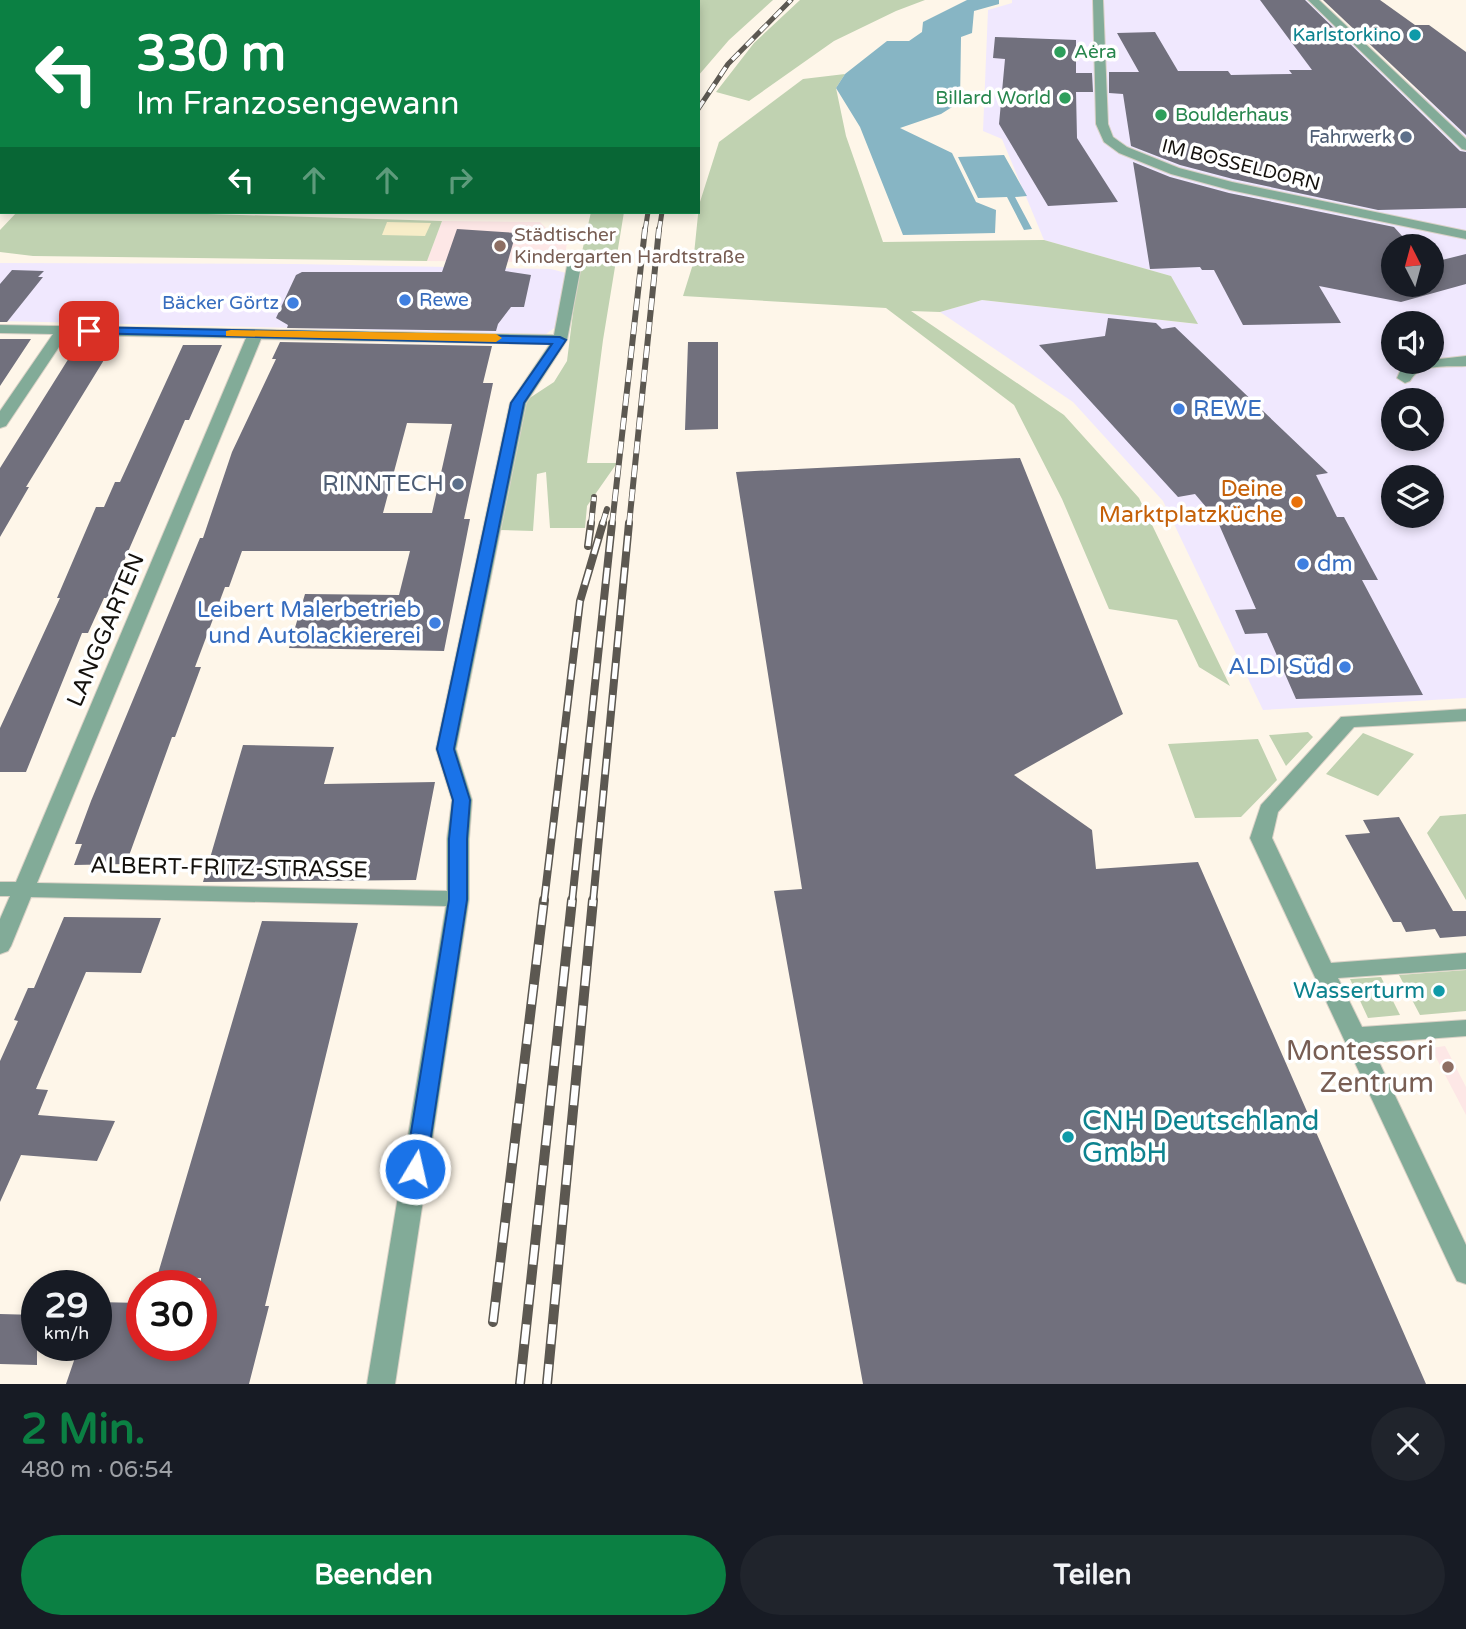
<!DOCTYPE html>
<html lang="de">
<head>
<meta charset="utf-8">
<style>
  :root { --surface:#171b24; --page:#20242c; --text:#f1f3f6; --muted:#9ea1a6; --accent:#0b8043 }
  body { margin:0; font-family:"Varela Round",sans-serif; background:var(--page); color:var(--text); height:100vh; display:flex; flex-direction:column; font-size:26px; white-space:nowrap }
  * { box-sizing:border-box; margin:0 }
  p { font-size:23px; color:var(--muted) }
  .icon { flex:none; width:38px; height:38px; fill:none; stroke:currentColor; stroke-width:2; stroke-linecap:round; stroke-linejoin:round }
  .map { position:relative; height:1384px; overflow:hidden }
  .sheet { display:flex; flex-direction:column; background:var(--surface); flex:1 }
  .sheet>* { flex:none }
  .hud { position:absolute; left:0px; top:0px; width:700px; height:214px; box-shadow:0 4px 10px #0003; background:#0b8043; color:#fff; overflow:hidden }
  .needle { width:46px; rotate:354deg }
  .tools { position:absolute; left:1381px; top:234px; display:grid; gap:14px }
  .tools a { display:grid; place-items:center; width:63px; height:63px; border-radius:50%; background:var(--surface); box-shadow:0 4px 10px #0003; font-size:35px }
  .speed { position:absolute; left:21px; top:1270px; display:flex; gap:14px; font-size:35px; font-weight:700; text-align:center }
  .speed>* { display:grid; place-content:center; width:91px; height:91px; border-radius:50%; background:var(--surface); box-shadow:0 4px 10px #0003; line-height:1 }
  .speed small { font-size:18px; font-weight:400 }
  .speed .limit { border:10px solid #d22; background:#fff; color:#111 }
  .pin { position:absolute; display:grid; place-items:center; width:60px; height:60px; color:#fff; margin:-30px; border-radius:14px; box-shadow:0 4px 10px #0006 }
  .me { position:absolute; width:77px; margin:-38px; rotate:9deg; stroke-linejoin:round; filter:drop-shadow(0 0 5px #0008) }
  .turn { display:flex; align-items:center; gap:24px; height:147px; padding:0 21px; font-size:32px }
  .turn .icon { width:91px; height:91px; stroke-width:2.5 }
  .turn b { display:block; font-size:49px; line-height:60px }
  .lanes { display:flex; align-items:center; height:66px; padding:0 21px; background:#0003; justify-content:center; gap:35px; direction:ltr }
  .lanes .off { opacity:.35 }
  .round { display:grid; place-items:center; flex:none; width:74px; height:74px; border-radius:37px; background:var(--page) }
  .head { display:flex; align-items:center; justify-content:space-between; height:119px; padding:0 21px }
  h1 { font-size:42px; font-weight:700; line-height:52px; color:var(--accent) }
  .button { display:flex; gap:14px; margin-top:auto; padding:14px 21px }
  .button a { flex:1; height:80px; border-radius:42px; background:var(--accent); color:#fff; font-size:28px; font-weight:700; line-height:80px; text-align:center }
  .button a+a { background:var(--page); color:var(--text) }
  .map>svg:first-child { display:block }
  .commercial { fill:#f0e8fe; fill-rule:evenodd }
  .education { fill:#fde7e6 }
  .green { fill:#c0d2b1 }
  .sand { fill:#f7edc8 }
  .water { fill:#87b5c4 }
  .building { fill:#71707d; fill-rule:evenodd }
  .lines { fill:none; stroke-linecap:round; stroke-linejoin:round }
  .minor-casing { stroke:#d9d1c6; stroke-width:2 }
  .tertiary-casing { stroke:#d9d1c6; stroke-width:2 }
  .minor { fill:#82ab98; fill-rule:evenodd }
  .tertiary { fill:#82ab98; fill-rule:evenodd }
  .tram { stroke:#5c5851; stroke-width:2 }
  .rail-far3-casing { stroke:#5c5851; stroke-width:5 }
  .rail-far2-casing { stroke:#5c5851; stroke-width:6 }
  .rail-far1-casing { stroke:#5c5851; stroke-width:8 }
  .rail-casing { stroke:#5c5851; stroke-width:10 }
  .rail-far3 { stroke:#fff; stroke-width:3.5; stroke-dasharray:10; stroke-linecap:butt }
  .rail-far2 { stroke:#fff; stroke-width:4.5; stroke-dasharray:12; stroke-linecap:butt }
  .rail-far1 { stroke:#fff; stroke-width:5; stroke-dasharray:16; stroke-linecap:butt }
  .rail { stroke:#fff; stroke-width:7; stroke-dasharray:20; stroke-linecap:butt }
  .route { fill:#1a73e8; stroke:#114b97; stroke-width:2 }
  .slow { fill:#f59e0b }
  .culture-dot { fill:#0f9aa8; stroke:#fff; stroke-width:2.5 }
  .leisure-dot { fill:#2e9e5b; stroke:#fff; stroke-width:2.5 }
  .service-dot { fill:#5c6f8a; stroke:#fff; stroke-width:2.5 }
  .education-dot { fill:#8d6e63; stroke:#fff; stroke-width:2.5 }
  .shop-dot { fill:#3f7fe0; stroke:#fff; stroke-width:2.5 }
  .food-dot { fill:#e8710a; stroke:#fff; stroke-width:2.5 }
  .labels { text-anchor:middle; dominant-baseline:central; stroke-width:7; stroke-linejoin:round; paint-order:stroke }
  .far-culture-label { font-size:19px; fill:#0d838f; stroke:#fff; text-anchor:end }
  .far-leisure-label { font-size:19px; fill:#27864d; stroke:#fff; text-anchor:start }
  .far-service-label { font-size:19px; fill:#4e5e75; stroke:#fff; text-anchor:end }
  .far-street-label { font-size:19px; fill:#14110d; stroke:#fff }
  .far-education-label { font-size:19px; fill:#785e54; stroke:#fff; text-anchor:start }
  .far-shop-label { font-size:19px; fill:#366cbe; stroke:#fff; text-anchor:start }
  .shop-label { font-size:23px; fill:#366cbe; stroke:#fff; text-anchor:start }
  .service-label { font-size:23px; fill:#4e5e75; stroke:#fff; text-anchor:end }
  .food-label { font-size:23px; fill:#c56008; stroke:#fff; text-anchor:end }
  .street-label { font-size:23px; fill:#14110d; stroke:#fff }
  .culture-label { font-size:23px; fill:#0d838f; stroke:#fff; text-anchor:end }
  .near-education-label { font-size:28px; fill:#785e54; stroke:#fff; text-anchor:end }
  .near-culture-label { font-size:28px; fill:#0d838f; stroke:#fff; text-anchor:start }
</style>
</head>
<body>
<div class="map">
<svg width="1466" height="1384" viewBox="0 0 1466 1384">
  <rect width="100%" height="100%" fill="#fef6e9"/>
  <path class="commercial" d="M1012,0H1313L1466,133V698L1263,710L1163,501L1073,402L940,312L982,300L1197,324L1171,276L1044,240L1002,139L983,131L988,10L1012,3ZM1393,247H1432V285H1393ZM1393,324H1432V362H1393ZM1393,401H1432V439H1393ZM1393,478H1432V516H1393Z
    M0,263L296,264L551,269L566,273L557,326L546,334L0,321Z"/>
  <path class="education" d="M442,221L540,222L551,233H568L565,258L551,262L427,261Z
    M1445,1046L1466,1087V1115L1431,1048Z"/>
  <path class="green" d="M693,0H773L729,40L698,76V2Z
    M800,0H925L896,11L834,41L749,101L716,92L754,43Z
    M845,74L836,88L846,136L883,242L1044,240L1171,276L1198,324L982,300L940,312L911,311L1064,415L1139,498L1230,686L1199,667L1177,620L1109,609L1062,499L1014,405L886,308L683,296L693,264L699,205L719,142L803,79Z
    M17,212H143L442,221L427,261L33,256L0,252V230Z
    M591,212H624L603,340L587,463H617L587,506L585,528H550L546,472L537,474L533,531L500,530L522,403L554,382L567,361L579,265Z
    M1308,732L1313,737L1286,766L1269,735Z
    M1363,733L1414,754L1378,796L1326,774Z
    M1258,739L1277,780L1241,817L1195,818L1168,744Z
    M1466,814V900L1427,833L1440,816Z
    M1466,970V1011L1420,1015L1399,975Z
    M1381,977L1400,1015L1368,1018L1350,979Z"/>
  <path class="sand" d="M387,222L431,223L425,236L382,235Z"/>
  <path class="water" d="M967,0H999V4L974,11L972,33L961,37L960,102L941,114L900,128L952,153L976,202L996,210L995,233L903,235L860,127L836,88L845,74L887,41H909L922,32L923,22Z
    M1004,155L1027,196L1015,197L1032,229L1024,230L1007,197L978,198L958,157Z"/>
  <path class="building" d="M1260,0H1305L1460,151L1466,152V208L1378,210L1233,179L1180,165L1131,146L1123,94L1109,93V72H1139L1117,33L1155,32L1178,71H1228L1231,75L1292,74L1289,70H1312Z
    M1323,0H1380L1415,25H1429L1466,52V135Z
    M995,37L1076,40V73H1092L1093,92H1076L1077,138L1118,202L1048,206L999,124L1005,59L993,58Z
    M1133,162L1170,177L1229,193L1394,227L1412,247H1393V285H1432V258L1442,260L1466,254V284L1401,302L1319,286L1341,323L1243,325L1214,270H1202L1200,267L1150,269Z
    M457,229L516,233L505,271L531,275L524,307H511L498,324L496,331L287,328L288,325L276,318L296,275L302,272H442Z
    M12,270L44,271L38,277H43L7,322H0V284Z
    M1108,318L1156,323L1162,329L1175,327L1328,473L1316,475L1337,517H1344L1378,580H1362L1423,695L1296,699L1267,633L1245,634L1235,610L1256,609L1217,520L1195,494L1178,497L1039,345L1105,336Z
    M0,339H31L0,386Z
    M79,342H115L26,487H29L0,537V468Z
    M280,342L492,346L483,383H493L464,519H470L444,651L289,648L305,594L399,595L410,551H242L229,587H225L195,667H201L175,737H172L126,864L74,865L82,844H75L91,801L200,538H203L232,452L276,359H272ZM407,423L452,424L432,513H383Z
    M688,342H718V429L685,430Z
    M183,345H222L189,420H185L108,598H104L88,633H82L26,772H0V728L60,598H57L96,507H104L115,482H120Z
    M1020,458L1123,714L1014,775L1092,830L1096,869L1198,862L1426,1384H863L774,891L802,889L736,472Z
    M243,745L334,747L324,784L435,782L416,880L203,882Z
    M1399,817L1453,911H1466V936L1440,938L1435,929L1406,932L1401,922H1393L1345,835L1370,833L1363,820Z
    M64,917L161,918L141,973L86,972L36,1089L48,1090L38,1115L115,1121L97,1161L21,1155L0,1202V1061L18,1021L14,1020L28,988H34Z
    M262,921L358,923L265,1306H269L249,1384H66L79,1346H96V1302L142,1303V1346H201V1278L157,1277Z
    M0,1314L37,1315V1365L0,1364Z"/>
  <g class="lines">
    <g class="minor-casing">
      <path id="minor" d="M1093,0H1103L1108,124L1113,137L1127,147L1179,168L1232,182L1466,231V239L1230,190L1171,174L1119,153L1104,142L1096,124Z
        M1308,0H1319L1466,139V150L1462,149Z
        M574,262L581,266L567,340L526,403L456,749L472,800L469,839V899L395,1384H367L446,906L31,897L11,946L8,951L0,954V919L10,896H0V882H16L246,338L67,335L6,426L0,428V411L53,334L0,333V325L554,335L567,266ZM261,339L550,344L510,403L436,749L452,800L447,839V891L37,883Z
        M1466,356V366C1448,367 1419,363 1410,381L1405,383L1397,378L1401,369L1413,362Z
        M1466,709V721L1354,727L1278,812L1272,838L1331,963L1466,953V969L1338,978L1362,1027L1466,1020V1036L1370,1043L1466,1245V1284L1457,1281L1453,1273L1250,838L1261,805L1341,717Z"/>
    </g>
    <g class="tertiary-casing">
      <path id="tertiary" d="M184,0H195L183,2Z
        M2,146V155L0,156V147Z
        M2,168V177L0,178V169Z"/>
    </g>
    <use href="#minor" class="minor"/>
    <use href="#tertiary" class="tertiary"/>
    <path class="tram" d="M204,2L207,0
      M0,197L2,195"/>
    <g class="rail-far3-casing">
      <path id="rail-far3" d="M698,109L728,64L791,0
        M645,231L648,212
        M659,231L662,212"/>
    </g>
    <g class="rail-far2-casing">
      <path id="rail-far2" d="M591,525L594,497
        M602,525L607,509
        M612,525L645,229
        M629,525L659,229"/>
    </g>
    <g class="rail-far1-casing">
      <path id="rail-far1" d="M588,546L591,523
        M544,902L580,601L603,523
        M572,902L612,523
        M593,902L629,523"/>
    </g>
    <g class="rail-casing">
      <path id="rail" d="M493,1322L544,900
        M520,1384L572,900
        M547,1384L593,900"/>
    </g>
    <use href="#rail-far3" class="rail-far3"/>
    <use href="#rail-far2" class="rail-far2"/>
    <use href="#rail-far1" class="rail-far1"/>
    <use href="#rail" class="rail"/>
  </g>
  <path class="route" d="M89,327L560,337L566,340L524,403L454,749L470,800L467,839V900L426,1169L423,1174L415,1177L408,1174L405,1169L449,900V839L453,800L437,749L511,403L552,344L84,333L83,331Z"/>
  <path class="slow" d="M231,330L496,334L502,338L496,342L226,336V331Z"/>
  <g class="culture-dot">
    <circle cx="1415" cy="35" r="7"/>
    <circle cx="1439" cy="991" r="7"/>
    <circle cx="1068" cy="1137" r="7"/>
  </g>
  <g class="leisure-dot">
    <circle cx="1060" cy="52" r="7"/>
    <circle cx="1065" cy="98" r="7"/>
    <circle cx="1161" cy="115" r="7"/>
  </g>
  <g class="service-dot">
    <circle cx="1406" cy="137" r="7"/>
    <circle cx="458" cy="484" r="7"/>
  </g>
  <g class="education-dot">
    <circle cx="500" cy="246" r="7"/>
    <circle cx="1448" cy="1067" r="7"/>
  </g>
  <g class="shop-dot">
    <circle cx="405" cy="300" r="7"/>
    <circle cx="293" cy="303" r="7"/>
    <circle cx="1179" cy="409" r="7"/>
    <circle cx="1303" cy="564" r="7"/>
    <circle cx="435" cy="623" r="7"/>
    <circle cx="1345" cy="667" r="7"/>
  </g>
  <circle class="food-dot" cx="1297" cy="502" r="7"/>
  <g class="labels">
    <g class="far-culture-label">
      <text x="1401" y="35">Karlstorkino</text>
    </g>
    <g class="far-leisure-label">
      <text x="1074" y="52">Aėra</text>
      <text x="1051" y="98" text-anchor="end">Billard World</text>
      <text x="1175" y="115">Boulderhaus</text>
    </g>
    <g class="far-service-label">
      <text x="1392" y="137">Fahrwerk</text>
    </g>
    <g class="far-street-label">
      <text transform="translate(1241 165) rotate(14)">IM BOSSELDORN</text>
    </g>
    <g class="far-education-label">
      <text x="514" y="235">Städtischer<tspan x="514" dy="22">Kindergarten Hardtstraße</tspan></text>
    </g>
    <g class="far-shop-label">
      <text x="419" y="300">Rewe</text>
      <text x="279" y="303" text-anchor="end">Bäcker Görtz</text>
    </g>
    <g class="shop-label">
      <text x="1193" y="409">REWE</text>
      <text x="1317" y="564">dm</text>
      <text x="421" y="610" text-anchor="end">Leibert Malerbetrieb<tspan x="421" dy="26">und Autolackiererei</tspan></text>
      <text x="1331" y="667" text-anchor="end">ALDI Süd</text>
    </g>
    <g class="service-label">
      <text x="444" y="484">RINNTECH</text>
    </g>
    <g class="food-label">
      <text x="1283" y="489">Deine<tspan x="1283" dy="26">Marktplatzküche</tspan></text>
    </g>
    <g class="street-label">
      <text transform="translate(106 630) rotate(-67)">LANGGARTEN</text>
      <text transform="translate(229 868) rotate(1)">ALBERT-FRITZ-STRASSE</text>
    </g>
    <g class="culture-label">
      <text x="1425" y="991">Wasserturm</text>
    </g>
    <g class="near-education-label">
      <text x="1434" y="1051">Montessori<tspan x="1434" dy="32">Zentrum</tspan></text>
    </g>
    <g class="near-culture-label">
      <text x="1082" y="1121">CNH Deutschland<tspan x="1082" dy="32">GmbH</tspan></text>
    </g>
  </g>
</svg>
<div class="tools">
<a><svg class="needle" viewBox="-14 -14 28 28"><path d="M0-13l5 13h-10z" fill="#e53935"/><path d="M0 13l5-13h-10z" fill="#9ea1a6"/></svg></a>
<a><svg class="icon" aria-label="sound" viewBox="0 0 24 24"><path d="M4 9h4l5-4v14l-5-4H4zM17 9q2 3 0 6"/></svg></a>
<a><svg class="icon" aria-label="search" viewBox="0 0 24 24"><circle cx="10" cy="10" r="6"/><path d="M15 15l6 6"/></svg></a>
<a><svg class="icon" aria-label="layers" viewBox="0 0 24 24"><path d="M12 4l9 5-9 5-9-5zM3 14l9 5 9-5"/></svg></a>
</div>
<div class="speed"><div>29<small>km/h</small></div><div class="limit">30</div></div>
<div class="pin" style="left:89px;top:331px;background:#d93025"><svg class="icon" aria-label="arrive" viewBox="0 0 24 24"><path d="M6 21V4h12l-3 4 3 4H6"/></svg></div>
<svg class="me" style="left:415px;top:1169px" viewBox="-20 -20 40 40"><circle r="17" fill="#1a73e8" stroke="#fff" stroke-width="3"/><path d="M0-11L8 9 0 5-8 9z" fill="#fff"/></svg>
<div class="hud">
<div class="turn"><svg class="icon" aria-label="left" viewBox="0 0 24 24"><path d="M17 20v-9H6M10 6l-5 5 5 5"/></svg><div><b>330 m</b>Im Franzosengewann</div></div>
<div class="lanes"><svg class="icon" aria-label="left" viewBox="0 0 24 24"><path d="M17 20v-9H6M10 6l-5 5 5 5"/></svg><svg class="icon off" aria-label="ahead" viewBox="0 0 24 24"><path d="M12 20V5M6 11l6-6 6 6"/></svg><svg class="icon off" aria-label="ahead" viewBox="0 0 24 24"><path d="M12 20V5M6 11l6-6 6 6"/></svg><svg class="icon off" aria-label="right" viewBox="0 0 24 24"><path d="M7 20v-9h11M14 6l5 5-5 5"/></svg></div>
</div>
</div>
<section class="sheet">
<div class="head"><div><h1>2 Min.</h1><p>480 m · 06:54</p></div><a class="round"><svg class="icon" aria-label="close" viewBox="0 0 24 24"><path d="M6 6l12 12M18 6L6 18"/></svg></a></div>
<div class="button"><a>Beenden</a><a>Teilen</a></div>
</section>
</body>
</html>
